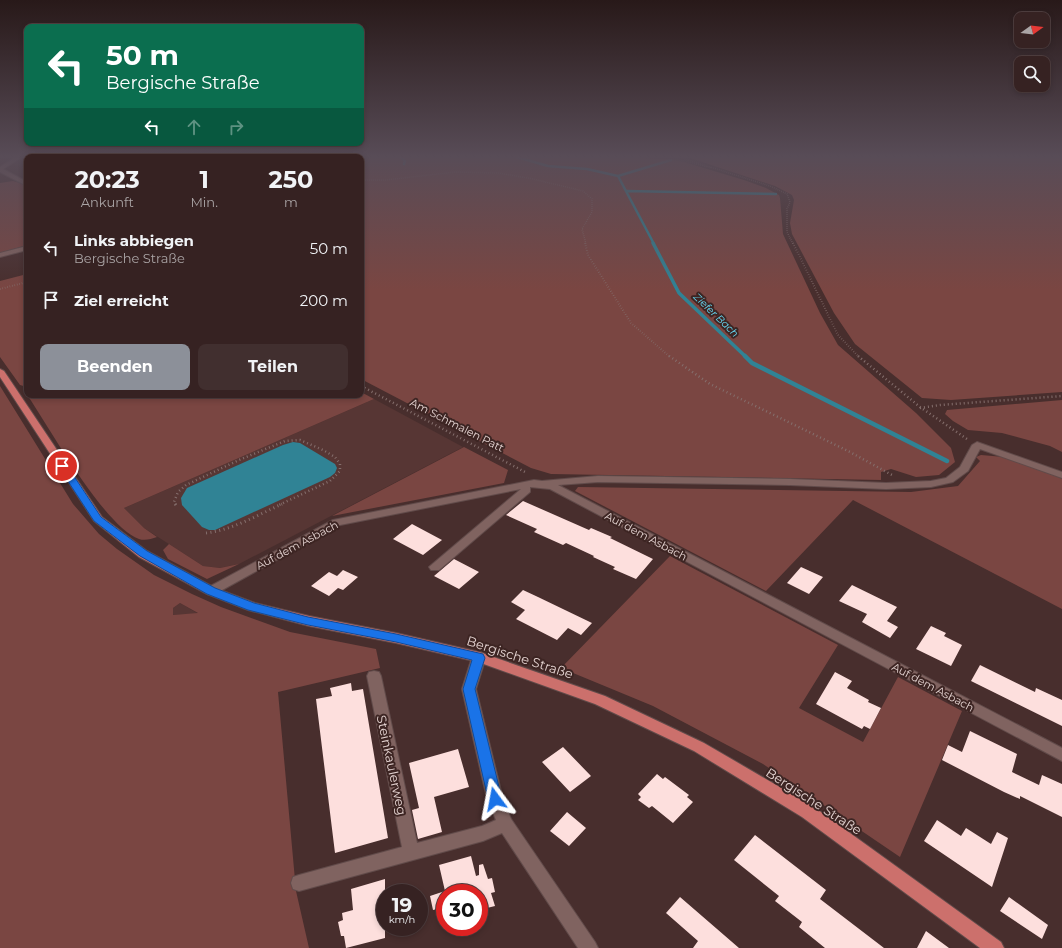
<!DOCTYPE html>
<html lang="de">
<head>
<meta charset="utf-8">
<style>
  :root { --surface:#362222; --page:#412f2f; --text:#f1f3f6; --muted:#aaa4a5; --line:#503f40; --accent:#8c9099 }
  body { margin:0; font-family:Montserrat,sans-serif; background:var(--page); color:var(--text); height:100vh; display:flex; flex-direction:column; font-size:15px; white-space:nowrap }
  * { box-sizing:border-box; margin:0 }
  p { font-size:13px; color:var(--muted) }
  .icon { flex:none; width:22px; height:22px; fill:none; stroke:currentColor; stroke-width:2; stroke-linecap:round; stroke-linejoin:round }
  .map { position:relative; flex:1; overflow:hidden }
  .drawer { position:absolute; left:24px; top:154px; width:340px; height:244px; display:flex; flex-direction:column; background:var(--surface); border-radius:8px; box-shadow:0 2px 6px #0003,0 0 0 1px var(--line) }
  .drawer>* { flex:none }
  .banner { position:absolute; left:24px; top:24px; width:340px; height:122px; border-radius:8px; box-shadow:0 2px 6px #0003,0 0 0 1px var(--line); background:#0b6e4f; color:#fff; overflow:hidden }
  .needle { width:26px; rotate:75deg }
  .controls { position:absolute; left:1014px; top:12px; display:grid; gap:8px }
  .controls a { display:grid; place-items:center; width:36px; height:36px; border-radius:8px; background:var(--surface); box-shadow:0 2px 6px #0003,0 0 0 1px var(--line); font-size:20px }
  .speed { position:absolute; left:376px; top:884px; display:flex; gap:8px; font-size:20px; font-weight:700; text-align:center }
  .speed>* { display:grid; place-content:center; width:52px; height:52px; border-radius:50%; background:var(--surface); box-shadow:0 2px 6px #0003,0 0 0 1px var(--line); line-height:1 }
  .speed small { font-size:10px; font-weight:400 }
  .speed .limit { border:6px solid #d22; background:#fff; color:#111 }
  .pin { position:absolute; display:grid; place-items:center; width:34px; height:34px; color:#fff; margin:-17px; border:2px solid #fff; border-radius:50%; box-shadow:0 1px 4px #0007 }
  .me { position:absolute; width:44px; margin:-22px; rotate:347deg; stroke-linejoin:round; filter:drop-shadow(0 0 3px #0008) }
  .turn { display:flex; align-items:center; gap:14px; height:84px; padding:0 16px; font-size:18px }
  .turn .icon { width:52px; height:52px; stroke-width:2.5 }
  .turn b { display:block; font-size:28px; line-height:34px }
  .lanes { display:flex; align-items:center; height:38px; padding:0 16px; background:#0003; justify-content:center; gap:20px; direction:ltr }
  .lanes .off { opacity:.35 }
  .eta { display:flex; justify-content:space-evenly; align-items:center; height:68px; text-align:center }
  .eta b { font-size:24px; font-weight:700; line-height:28px }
  .primary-button { display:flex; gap:8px; margin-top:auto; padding:8px 16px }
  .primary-button a { flex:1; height:46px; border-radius:8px; background:var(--accent); color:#fff; font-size:16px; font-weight:700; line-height:46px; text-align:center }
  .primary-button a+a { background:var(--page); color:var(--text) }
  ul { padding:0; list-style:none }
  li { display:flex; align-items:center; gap:12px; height:52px; padding:0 16px }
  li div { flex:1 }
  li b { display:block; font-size:15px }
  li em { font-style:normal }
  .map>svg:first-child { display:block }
  .built { fill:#573634 }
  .green { fill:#7a4642; fill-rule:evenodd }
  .water { fill:#308395 }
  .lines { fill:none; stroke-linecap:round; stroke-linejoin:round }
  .stream-far2 { stroke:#308395; stroke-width:2.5 }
  .stream-far1 { stroke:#308395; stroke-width:3.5 }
  .stream { stroke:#308395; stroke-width:4.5 }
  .building { fill:#fddfdd }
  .minor-casing { stroke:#614b4a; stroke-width:2 }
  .major-casing { stroke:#614b4a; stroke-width:2 }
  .path-far3 { stroke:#856f6d; stroke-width:1.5; stroke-dasharray:0.5 1.5; stroke-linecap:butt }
  .path-far2 { stroke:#856f6d; stroke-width:2; stroke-dasharray:0.5 2; stroke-linecap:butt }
  .path-far1 { stroke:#856f6d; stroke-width:2.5; stroke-dasharray:1 3; stroke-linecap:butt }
  .path { stroke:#856f6d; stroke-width:3; stroke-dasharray:1 3.5; stroke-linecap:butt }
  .minor { fill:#806360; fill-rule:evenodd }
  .major { fill:#cc706c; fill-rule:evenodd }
  .route { fill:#1a73e8; stroke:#114b97 }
  .labels { text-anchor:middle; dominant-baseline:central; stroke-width:4; stroke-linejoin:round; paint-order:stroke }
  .far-water-label { font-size:10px; font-style:italic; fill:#66ddf8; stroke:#3d2523 }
  .street-label { font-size:11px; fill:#e4d3d1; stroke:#3d2523 }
  .near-street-label { font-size:13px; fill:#e4d3d1; stroke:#3d2523 }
</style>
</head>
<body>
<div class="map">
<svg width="1062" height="948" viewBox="0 0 1062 948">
  <rect width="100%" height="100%" fill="#482e2d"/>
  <path class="built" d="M374,399L463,447L239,564L220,568L203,566L144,528L124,508Z
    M180,603L199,614L172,615L173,608Z"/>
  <path class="green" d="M361,157H626L665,159L684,162L744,180L766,188L779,195L780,198L783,234L820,313L838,345L916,413L951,448L955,462L939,475L916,477L891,469L881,472V480L551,474L531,468L361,379Z
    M687,157H1062V392L951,400L922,398L855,344L834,313L792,234L790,223L794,200L792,195L775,186Z
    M13,181L27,185V245L0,253V183Z
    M27,274V387L20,385L0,357V281Z
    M0,386L73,504L99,534L117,549L154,575L192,594L221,607L290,632L376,649L380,668L278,692L296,891L309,948H0ZM180,603L198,613L173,615V608Z
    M361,392L374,399L124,508L144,528L157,537C151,539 145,541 139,539C105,527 50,429 28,396L29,395H361Z
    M1062,400V452L1050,446L1002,433L968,430L953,421L945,414L947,410Z
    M464,447L508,470L504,483L332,516Z
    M981,455L1004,457L1062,477V609L853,500L766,591L575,491L578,487L911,492L958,486L980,461L976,457Z
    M169,544L203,566L220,568L239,564L207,579L168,559L163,550Z
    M670,556L838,645L799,708L863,742L898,677L962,711L900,857L763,764L653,706L561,668Z"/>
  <path class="water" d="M293,442L300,443L335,464L337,468L335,473L330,477L215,530H209L202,527L182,505L181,498L187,488L283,445Z"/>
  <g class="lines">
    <path class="stream-far2" d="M401,157L405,161L404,164
      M517,157L548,166L587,169L618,176L654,244
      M618,176L671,160
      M627,191L776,194"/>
    <path class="stream-far1" d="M653,243L679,293L746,357"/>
    <path class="stream" d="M745,356L752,363L947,461"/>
  </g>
  <path class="building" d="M523,501L589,530L591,528L612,537L610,538L653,559L636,579L613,569L615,567L593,557L594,556L566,543L563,545L534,532L537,529L506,515Z
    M412,524L442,540L423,555L393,539Z
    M454,559L479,572L459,589L434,576Z
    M801,567L823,577L809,594L787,583Z
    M343,570L358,577L343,590L338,588L329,596L311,586L329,572L337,576Z
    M852,585L897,607L887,621L898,627L890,638L862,622L867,614L839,601Z
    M523,590L538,597L592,623L581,635L568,628L557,640L516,619L525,610L511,602Z
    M931,626L946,633L944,636L962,645L951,666L916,649Z
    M980,665L1035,692L1036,688L1062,700V726L971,681Z
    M835,672L852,681L847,688L869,700L868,702L881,708L870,729L864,726L862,729L816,704Z
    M351,683L352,691L363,689L388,838L335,853L316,699L332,696L330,688Z
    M970,731L1017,754L1012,772L1039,785L1042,775L1062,784V817L1020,796V799L1004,792L942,760L948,745L962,752Z
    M563,747L591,776L570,792L542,762Z
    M458,749L469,787L434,797L442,832L418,839L412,810L419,808L409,763Z
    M657,774L663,779L665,777L689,795L687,797L693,802L673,823L652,806L649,808L638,800L641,797L638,794Z
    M567,812L586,828L569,846L550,831Z
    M937,820L961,836L966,828L991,844L997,832L1008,838L992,887L924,841Z
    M755,835L826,890L820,899L884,948H825L799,927L802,922L775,901L779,896L734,860Z
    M471,856L476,876L479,875V865L483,864L488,879L492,878L495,892L491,893L495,906L479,910V893H445V907L433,910L430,896L445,891L439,865Z
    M385,879V938L346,948L344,936H341L338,922L343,920L342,913L353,910L351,889Z
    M680,897L739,948H693L698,941L666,913Z
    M1009,897L1048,925L1042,939L1000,911Z
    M926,931L949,948H917Z"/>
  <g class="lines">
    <g class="minor-casing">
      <path id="minor" d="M16,157H22L3,169L27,182V186L0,172V167Z
        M27,246V250L0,257V253Z
        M977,442L1062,472V478L980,449L968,471L953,482L931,487L886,489L790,485L598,482L558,485L1062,748V761L550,489L530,487V492L439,570H431L429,567L521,489L340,525L215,594L211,595L207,594L205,591L207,588L333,520L534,480L542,481L598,476L790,479L886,483L931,481L946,478L960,467L972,445Z
        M479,652L484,653L486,657L476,689L503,799L511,819L595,942L598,948H578L502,833L483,841L299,891L293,889L291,883L293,877L299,875L402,847L367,676L369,672L374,671L379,672L381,676L417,843L482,826L496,820L487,799L462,689L472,657L474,653Z"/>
    </g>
    <g class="major-casing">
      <path id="major" d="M0,369L4,371L102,517L147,551L215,588L255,603L309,616L396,633L479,652L605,696L704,743L814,807L1001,942L1004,948H980L802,817L694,751L595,704L478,662L396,643L309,626L248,610L207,594L139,557L94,521L0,377Z"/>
    </g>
    <path class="path-far3" d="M655,157L685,161L711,168
      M679,157L770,186L787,194L790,202L787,209V232L793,244
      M361,180H385L456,172L499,173L533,179L583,191L592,199V212L582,229L586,244"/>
    <path class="path-far2" d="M585,243L588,255L631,323L670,357
      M793,243L838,335L859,357
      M0,289L27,282"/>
    <path class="path-far1" d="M669,356L710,384L850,452L892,475
      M858,356L920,407L967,439
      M361,386L527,473
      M920,408L940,405L1062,396
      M176,505L174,502L178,492L186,485L239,460L285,441L300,440L323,450L335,457L340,464V471L330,481L279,505"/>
    <path class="path" d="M175,504L177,506
      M206,533C232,530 258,515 282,504"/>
    <use href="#minor" class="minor"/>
    <use href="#major" class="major"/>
  </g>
  <linearGradient id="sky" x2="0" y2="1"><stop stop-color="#281919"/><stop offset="0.54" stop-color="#584c57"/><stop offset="1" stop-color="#584c57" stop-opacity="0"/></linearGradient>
  <rect width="1062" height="290" fill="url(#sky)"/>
  <path class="route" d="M62,463L66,464L101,517L147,551L215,588L254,603L308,617L396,634L483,654L485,658L475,689L502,799L500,804L495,806L490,804L488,799L463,689L472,660L396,642L308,625L248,610L207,594L140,556L94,521L58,466Z"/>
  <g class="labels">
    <g class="far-water-label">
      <text transform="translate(716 315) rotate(44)">Ziefer Bach</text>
    </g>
    <g class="street-label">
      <text transform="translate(457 425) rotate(27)">Am Schmalen Patt</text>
      <text transform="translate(646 536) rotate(28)">Auf dem Asbach</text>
      <text transform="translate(297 545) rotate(-28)">Auf dem Asbach</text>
      <text transform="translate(933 687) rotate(28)">Auf dem Asbach</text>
    </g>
    <g class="near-street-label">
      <text transform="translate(520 657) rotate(18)">Bergische Straße</text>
      <text transform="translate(392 765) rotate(78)">Steinkaulerweg</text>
      <text transform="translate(814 801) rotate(33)">Bergische Straße</text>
    </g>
  </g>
</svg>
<div class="controls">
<a><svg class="needle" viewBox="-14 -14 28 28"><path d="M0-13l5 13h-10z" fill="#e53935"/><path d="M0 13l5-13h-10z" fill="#aaa4a5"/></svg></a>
<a><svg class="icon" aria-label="search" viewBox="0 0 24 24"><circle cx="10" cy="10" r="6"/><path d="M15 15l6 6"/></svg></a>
</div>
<div class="speed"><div>19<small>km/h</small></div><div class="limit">30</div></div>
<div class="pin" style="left:62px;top:466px;background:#d93025"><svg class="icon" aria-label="arrive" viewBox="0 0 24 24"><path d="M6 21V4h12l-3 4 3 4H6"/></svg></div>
<svg class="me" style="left:495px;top:799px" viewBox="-20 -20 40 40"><path d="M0-17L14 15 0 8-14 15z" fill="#1a73e8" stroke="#fff" stroke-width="4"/></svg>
<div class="banner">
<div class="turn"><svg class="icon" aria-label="left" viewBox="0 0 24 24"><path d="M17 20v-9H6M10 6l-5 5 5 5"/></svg><div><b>50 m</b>Bergische Straße</div></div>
<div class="lanes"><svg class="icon" aria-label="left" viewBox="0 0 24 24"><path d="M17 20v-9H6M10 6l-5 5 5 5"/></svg><svg class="icon off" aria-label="ahead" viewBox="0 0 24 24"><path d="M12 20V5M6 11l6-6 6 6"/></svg><svg class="icon off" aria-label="right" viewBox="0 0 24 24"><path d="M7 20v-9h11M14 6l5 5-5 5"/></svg></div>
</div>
<section class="drawer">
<div class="eta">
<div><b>20:23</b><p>Ankunft</p></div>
<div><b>1</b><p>Min.</p></div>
<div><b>250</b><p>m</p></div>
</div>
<ul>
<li><svg class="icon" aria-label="left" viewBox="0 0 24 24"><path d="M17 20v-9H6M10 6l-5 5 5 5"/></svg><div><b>Links abbiegen</b><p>Bergische Straße</p></div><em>50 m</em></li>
<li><svg class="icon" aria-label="arrive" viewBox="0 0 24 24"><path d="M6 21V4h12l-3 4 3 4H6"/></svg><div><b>Ziel erreicht</b></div><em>200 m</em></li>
</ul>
<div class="primary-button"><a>Beenden</a><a>Teilen</a></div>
</section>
</div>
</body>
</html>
